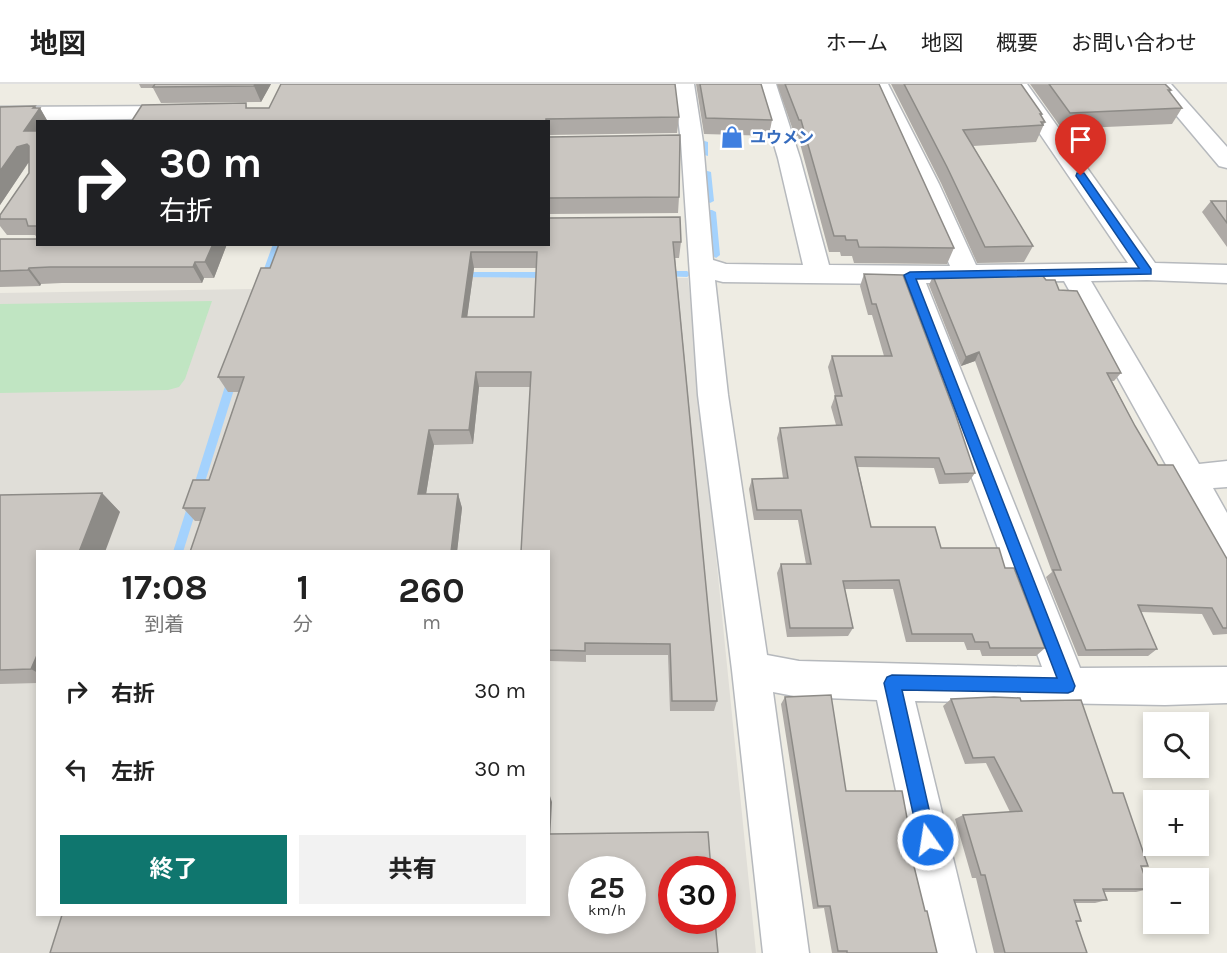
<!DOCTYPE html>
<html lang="ja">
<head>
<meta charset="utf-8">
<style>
  :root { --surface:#fff; --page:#f2f2f2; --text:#222; --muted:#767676; --line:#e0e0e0; --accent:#0f766e }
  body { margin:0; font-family:Karla,"Noto Sans JP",sans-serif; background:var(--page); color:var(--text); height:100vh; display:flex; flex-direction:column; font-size:22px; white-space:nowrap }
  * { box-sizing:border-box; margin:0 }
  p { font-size:20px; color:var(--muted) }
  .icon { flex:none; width:33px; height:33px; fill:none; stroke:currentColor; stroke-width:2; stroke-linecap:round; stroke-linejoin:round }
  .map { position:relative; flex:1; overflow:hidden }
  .details { position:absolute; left:36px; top:466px; width:514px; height:366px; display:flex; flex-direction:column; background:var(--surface); border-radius:0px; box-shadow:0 3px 9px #0003 }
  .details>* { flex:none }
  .guide { position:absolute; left:36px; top:36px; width:514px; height:126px; border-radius:0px; box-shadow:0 3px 9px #0003; background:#202124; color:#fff; overflow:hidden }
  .tools { position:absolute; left:1143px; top:628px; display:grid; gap:12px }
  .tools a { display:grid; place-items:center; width:66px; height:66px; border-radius:0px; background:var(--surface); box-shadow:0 3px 9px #0003; font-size:30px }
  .speed { position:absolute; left:568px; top:772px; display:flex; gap:12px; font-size:30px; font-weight:700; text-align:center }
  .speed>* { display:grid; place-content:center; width:78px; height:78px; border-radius:50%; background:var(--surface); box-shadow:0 3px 9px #0003; line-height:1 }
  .speed small { font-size:15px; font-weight:400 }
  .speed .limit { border:9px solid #d22; background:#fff; color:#111 }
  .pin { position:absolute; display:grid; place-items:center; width:51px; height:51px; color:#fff; margin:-62px -26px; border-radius:50% 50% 50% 0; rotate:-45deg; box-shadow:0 0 6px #0007 }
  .pin .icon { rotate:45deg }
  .me { position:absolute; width:66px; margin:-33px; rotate:347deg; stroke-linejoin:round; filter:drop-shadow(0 0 4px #0008) }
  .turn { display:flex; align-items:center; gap:21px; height:126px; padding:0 24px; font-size:27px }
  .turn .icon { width:78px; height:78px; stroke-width:2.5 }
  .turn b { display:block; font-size:42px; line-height:51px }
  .eta { display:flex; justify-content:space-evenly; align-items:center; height:102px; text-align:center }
  .eta b { font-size:36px; font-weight:700; line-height:42px }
  .action { display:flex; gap:12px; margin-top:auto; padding:12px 24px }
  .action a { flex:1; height:69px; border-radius:0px; background:var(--accent); color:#fff; font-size:24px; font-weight:700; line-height:69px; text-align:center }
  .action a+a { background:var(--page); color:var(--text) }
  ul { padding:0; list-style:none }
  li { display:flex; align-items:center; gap:18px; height:78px; padding:0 24px }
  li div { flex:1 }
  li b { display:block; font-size:22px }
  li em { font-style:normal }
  header { display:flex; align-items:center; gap:36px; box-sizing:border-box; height:84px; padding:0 30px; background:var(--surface); border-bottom:2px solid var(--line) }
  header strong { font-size:28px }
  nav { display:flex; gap:33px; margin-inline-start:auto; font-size:21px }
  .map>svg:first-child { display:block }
  .industrial { fill:#e0ded8; fill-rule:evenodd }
  .green { fill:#c0e5c2 }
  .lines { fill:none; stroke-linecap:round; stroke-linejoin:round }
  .stream { fill:#a4d2fd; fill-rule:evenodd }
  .street-casing { stroke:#b6b9bd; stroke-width:3 }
  .street { fill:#fff; fill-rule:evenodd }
  .wall { fill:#aeaaa6; fill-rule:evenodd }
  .shaded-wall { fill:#8d8b87 }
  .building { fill:#cac6c1; stroke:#8d8b87; stroke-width:1.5; fill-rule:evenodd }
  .route { fill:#1a73e8; stroke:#114b97; stroke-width:1.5 }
  .labels { text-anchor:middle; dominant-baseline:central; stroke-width:5; stroke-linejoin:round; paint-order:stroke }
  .far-shop-label { font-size:16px; font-weight:bold; fill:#366cbe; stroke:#fff; text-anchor:start }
</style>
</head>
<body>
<header>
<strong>地図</strong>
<nav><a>ホーム</a><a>地図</a><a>概要</a><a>お問い合わせ</a></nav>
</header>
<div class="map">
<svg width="1227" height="869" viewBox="0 0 1227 869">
  <rect width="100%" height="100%" fill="#eeece3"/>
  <path class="industrial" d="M281,192L688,194L756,869H0V209L252,205L256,197L279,198ZM38,468H549V831H38ZM582,786H633V837H582ZM672,786H723V837H672Z"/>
  <path class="green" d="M212,217L185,295L179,303L168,306L0,309V220Z"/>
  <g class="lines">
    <path class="stream" d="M701,56L708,58V72L701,70Z
      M704,86L711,88L714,117L710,119L706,117Z
      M709,126H712L716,128L720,171L716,174L712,171Z
      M273,160H281L268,196L264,199L260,196Z
      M663,187H687L691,190L687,193L660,192L659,190Z
      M459,188H548L552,191L548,194L456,193L455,191Z
      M232,293L237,296L183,468H173L227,296Z"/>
    <g class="street-casing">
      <path id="street" d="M674,0H694L703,58L713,176L726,180L803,181L778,74L756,0H776L800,74L829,181L950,182L915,100L868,0H888L939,100L976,181L1128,179L1006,0H1027L1155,179L1227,181V199L1147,196L1091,197L1199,380L1227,377V403L1213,404L1227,429V473L1215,469L1064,197L926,199L1080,584L1227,583V619L1165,621L915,617L976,869H930L877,616L799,613L773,608L809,869H763L732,586L698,311L681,58ZM715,196L723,198L900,200L1042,583L799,577L767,571L728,311Z
        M1150,0H1171L1227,63V84L1219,82Z
        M181,22L189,24L192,29L189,34L0,37V23Z"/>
    </g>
    <use href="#street" class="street"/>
  </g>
  <path class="wall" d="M139,0H271L261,18L161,19L153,4H141Z
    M696,0H761L772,36L769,52L704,50Z
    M777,0H879L954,164L947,180L854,179L852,172H841L840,168H829L798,52H795Z
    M891,0H1021L1042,30L1041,32L1045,38L1036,58L973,62L1033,162L1024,178L977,179L941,99Z
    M1030,0H1165L1171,6L1170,9L1182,24L1172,40L1062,45Z
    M246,19L247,24L679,33L677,49L549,51V38H131Z
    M35,22L36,24H40L48,38H38V154L35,151H7L0,142V131L29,89V78L0,121V23Z
    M549,53L679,113L678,129L549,130Z
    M1211,117H1227V163L1202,128Z
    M0,155L38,160H227L214,194H204L202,199H62L41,200L40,202L0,203Z
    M681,158L679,174H675L717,617L714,627H670L668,571H586V578L549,577V468L530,303H479L473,360L434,361L426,410H458L462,424L457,468H190L201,437H195L183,424L209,396L239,308H228L218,293L270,184L279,160ZM474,184H537L534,233H467Z
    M864,190L975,389L968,399L939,400L934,384L858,383L871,443L1005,484L1045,564L1036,572H982L980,566H967L964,558H906L893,505H845L853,544L848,552L787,553L777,489L781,480H806L798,436H754L749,405L752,395L783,394L777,354L780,344L836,341L831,323L835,312L828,283L832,272H884L872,231H868L860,202Z
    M933,192L1046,196L1059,206L1121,289L1114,297H1112L1135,342L1158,381L1227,475V550L1213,551L1202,530L1141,528L1157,565L1148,572H1078L1046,493L1052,488L975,277L961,282L929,201Z
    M102,409L120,428L38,468V599L0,600V411Z
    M785,613L846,707L910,750L907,752L925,827L937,869H832L824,824L813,825L781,620Z
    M951,615L1021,617L1113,709L1148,782L1142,783L1149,805L1136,808H1104L1107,816L1095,819H1075L1081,837L1076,838L1087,869H994L976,794H972L955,735L963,731L1010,728L986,679L965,680L943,622Z"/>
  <path class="shaded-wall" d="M255,0H271L261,18L254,2Z
    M35,22L38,27L40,24L48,38H38V59L24,47Z
    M27,60L37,76L28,79L0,121V87L17,63Z
    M213,160H227L214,194L205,178Z
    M471,168L474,184L465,249L462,233Z
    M195,178L204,194L202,199L193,183Z
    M29,184L41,200L40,202L28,186Z
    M979,268L975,277L961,282L966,273Z
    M476,288L479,303L473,360L469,346Z
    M429,346L434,361L424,423L418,410Z
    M102,409L120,428L105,468H79Z
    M458,410L462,424L457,468H451Z
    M38,569V589L31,585Z
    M549,709L552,718L550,758L549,754Z"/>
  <path class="building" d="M155,0H255L254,2L153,3Z
    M281,0H675L679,33L546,35V38H131L142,21L246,19V24H269Z
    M700,0H761L772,36L706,34Z
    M785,0H879L954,164L859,163L857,156H846L845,152H834L801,36H799Z
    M904,0H1021L1042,30H1040L1045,38H1041L1043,41L963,46L1033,162L985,163L947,83Z
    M1049,0H1165L1171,6H1168L1182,24L1070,29Z
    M35,22L33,24H40L24,47H38V142H28L26,135H0V131L29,89V62L27,60L17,63L0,87V23Z
    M680,51L679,113L549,114V53Z
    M1211,117H1227V139Z
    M680,133L681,158H673L717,617H672L670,560L585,559V567L549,566V468H521L531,288H476L469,346H429L418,410H458L451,468H190L205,424H183L193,396H209L244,293H218L261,184H270L279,160H549V134ZM471,168H537L534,233H462Z
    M0,155H38V160H213L205,178H195L193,183H50L29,184L28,186L0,187Z
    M864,190L903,191L955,329L975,389L945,390L939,374L855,373L871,443H935L941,464H999L1005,484H1014L1045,564H990L988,558H975L972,550H912L899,496L843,497L853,544H790L781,480H811L801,426H757L752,395L788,394L780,344L842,341L835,312H842L832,272H892L876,220H872Z
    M1042,191L1046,196H1055L1059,206L1077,207L1121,289H1107L1135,342L1158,381H1173L1227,475V544H1223L1212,524L1138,521L1157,565L1086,566L1053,486H1061L979,268L966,273L933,192Z
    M102,409L79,468H38V569L31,585L0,586V411Z
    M831,611L846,707H902L910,750H906L925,827H927L937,869H847V867H838L830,822H818L785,613Z
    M994,613L1020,614L1021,617L1081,616L1113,709H1123L1148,782H1141L1149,805H1103L1107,816H1074L1081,837H1076L1087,869H1005L985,791H981L963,731L1022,727L994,673L973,674L951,615Z
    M708,748L711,786H672V837H715L718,869H50L62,831H549V750ZM582,786H633V837H582Z"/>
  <path class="route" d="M1077,89H1084L1151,185V190L916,195L1075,602L1073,607L1068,609L902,606L936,756L934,762L928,765L921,762L919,756L884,599L887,593L892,591L1057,594L904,191L910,188L1139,184L1076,92Z"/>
  <defs>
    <g id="shop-bare" transform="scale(1.8)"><path d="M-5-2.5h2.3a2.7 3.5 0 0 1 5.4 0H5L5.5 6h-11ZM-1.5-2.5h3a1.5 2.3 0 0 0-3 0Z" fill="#3f7fe0" stroke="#fff" stroke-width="2.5" paint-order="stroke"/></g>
  </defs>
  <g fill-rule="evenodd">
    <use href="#shop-bare" x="732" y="53"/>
  </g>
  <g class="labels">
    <g class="far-shop-label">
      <text x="750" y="53">ユウメン</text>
    </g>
  </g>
</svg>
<div class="tools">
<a><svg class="icon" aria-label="search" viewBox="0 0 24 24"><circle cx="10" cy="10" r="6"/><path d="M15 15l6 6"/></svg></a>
<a>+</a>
<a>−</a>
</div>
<div class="speed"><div>25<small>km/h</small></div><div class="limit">30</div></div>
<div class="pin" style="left:1081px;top:92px;background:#d93025"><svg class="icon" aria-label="arrive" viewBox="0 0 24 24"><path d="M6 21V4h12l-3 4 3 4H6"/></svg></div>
<svg class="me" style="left:928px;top:756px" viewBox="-20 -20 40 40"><circle r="17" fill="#1a73e8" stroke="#fff" stroke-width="3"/><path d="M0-11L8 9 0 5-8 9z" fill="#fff"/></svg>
<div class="guide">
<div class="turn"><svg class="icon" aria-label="right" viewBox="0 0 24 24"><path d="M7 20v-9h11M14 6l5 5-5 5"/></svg><div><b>30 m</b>右折</div></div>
</div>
<section class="details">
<div class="eta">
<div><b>17:08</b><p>到着</p></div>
<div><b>1</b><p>分</p></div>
<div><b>260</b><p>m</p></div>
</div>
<ul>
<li><svg class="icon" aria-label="right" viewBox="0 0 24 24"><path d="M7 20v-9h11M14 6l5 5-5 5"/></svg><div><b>右折</b></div><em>30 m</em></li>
<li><svg class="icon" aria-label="left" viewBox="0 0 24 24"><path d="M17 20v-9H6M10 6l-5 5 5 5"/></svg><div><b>左折</b></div><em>30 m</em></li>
</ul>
<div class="action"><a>終了</a><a>共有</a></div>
</section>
</div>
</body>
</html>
